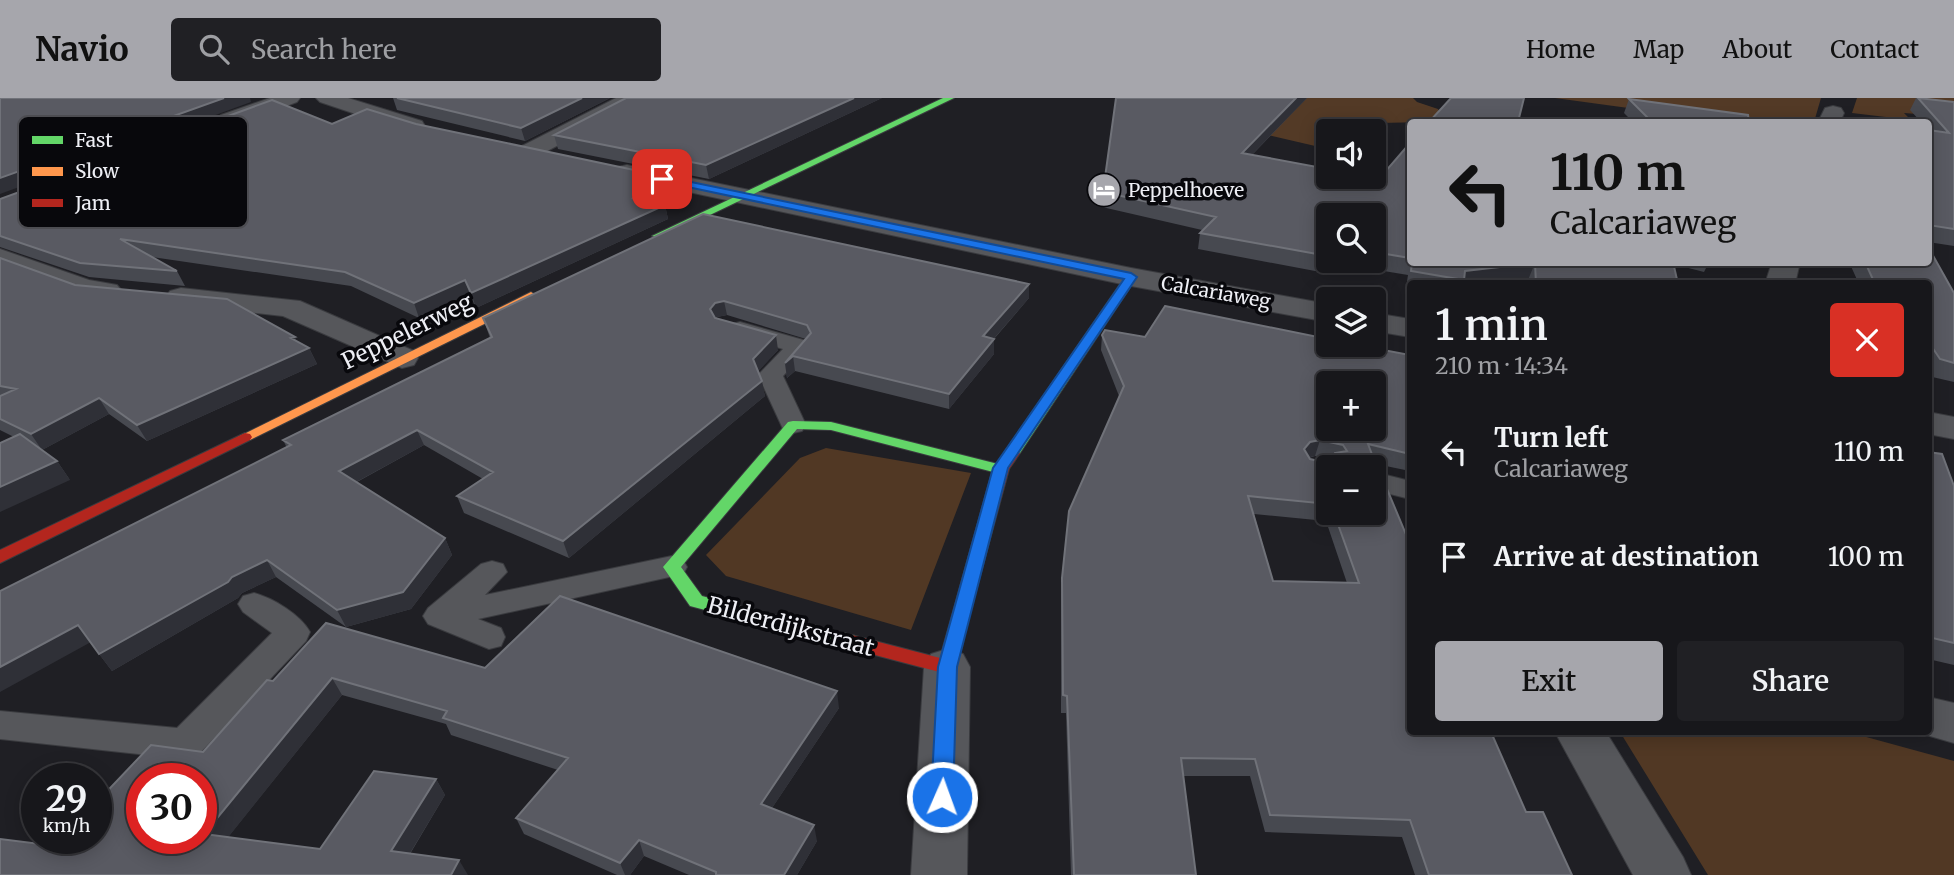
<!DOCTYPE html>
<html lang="en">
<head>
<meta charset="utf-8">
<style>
  :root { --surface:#17171b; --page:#202024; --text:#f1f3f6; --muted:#9e9fa3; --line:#36363a; --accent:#a6a6ac }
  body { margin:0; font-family:Merriweather,serif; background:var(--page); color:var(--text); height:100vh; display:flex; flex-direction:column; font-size:26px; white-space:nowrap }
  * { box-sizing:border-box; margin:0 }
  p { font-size:23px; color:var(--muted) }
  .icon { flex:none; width:38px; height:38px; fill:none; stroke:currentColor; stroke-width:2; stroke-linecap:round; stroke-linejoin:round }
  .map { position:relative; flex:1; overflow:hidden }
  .details { position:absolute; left:1407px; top:182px; width:525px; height:455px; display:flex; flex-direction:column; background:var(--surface); border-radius:7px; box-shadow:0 4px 18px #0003,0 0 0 2px var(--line) }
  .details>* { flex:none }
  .guide { position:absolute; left:1407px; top:21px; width:525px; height:147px; border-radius:7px; box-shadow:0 4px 18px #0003,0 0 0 2px var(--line); background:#a6a6ac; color:#111; overflow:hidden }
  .controls { position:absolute; left:1316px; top:21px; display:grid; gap:14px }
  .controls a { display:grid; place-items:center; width:70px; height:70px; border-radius:7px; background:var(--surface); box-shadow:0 4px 18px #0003,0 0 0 2px var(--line); font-size:35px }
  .speed { position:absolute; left:21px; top:665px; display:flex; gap:14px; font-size:35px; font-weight:700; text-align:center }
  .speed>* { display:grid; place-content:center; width:91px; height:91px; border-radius:50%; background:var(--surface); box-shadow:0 4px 18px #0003,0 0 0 2px var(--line); line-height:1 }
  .speed small { font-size:18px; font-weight:400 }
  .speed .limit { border:10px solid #d22; background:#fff; color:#111 }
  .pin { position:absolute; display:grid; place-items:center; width:60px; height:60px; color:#fff; margin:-30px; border-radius:14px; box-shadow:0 4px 10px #0006 }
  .me { position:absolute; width:77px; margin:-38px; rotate:2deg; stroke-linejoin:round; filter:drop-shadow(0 0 5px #0008) }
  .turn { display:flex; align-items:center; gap:24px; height:147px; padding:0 28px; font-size:32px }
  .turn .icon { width:91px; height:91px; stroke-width:2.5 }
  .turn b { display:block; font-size:49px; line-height:60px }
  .round { display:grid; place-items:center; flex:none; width:74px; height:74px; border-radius:7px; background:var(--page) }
  .overview { display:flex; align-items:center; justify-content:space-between; height:119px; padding:0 28px }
  h1 { font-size:42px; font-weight:600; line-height:52px }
  .button { display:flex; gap:14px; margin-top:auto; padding:14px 28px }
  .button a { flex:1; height:80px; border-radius:7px; background:var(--accent); color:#111; font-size:28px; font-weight:600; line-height:80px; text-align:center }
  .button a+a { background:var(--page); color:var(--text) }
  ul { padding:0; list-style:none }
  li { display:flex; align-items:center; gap:21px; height:105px; padding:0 28px }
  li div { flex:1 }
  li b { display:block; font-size:26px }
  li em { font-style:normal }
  header { display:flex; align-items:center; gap:42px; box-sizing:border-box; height:98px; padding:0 35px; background:var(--accent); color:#111 }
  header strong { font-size:33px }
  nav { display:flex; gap:38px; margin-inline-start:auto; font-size:24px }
  .search { width:490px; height:63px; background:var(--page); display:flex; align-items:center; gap:18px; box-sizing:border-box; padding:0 24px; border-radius:7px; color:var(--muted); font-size:26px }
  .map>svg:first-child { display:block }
  .green { fill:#513824 }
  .forest { fill:#533a26 }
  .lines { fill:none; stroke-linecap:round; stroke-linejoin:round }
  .lane-casing { stroke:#3a3b3f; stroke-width:2 }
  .street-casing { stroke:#3a3b3f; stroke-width:2 }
  .fast-casing { stroke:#3a3b3f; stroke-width:2 }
  .slow-casing { stroke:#3a3b3f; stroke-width:2 }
  .jam-casing { stroke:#3a3b3f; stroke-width:2 }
  .lane { fill:#56575b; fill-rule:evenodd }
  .street { fill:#56575b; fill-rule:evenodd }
  .fast { fill:#63d668; fill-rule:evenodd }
  .slow { fill:#ff974d; fill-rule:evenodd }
  .jam { fill:#b3261e; fill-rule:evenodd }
  .wall { fill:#474950; fill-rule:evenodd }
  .shaded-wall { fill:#2f3037 }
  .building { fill:#595a62; stroke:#707279; stroke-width:2; fill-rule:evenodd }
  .route { fill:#1a73e8; stroke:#114b97; stroke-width:2 }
  .labels { text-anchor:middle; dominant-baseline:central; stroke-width:7; stroke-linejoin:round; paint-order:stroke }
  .far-poi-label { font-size:19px; fill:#eeeff5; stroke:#08080c; text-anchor:start }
  .far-street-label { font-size:19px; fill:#eeeff5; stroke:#08080c }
  .street-label { font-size:23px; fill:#eeeff5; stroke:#08080c }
  .key { fill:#08080c; stroke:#4d4d52; stroke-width:2 }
  .key-label { font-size:19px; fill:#eeeff5 }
</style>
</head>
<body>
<header>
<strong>Navio</strong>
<div class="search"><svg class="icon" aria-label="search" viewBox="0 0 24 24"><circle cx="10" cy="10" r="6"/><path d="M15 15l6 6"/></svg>Search here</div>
<nav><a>Home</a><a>Map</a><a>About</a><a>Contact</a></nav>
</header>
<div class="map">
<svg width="1954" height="777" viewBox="0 0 1954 777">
  <rect width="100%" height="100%" fill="#1f1f24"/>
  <path class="green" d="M826,350L971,375L911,532L726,478L706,457L800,360Z
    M1620,634H1848L1954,663V777H1708Z"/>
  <path class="forest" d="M1139,0H1413L1417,4L1438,11L1441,17L1427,24L1379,25L1364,33H1328V51L1151,10Z
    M1555,0H1821L1814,24H1731Z
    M1857,0H1954V19L1904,15L1911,22L1852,15Z"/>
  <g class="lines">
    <g class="lane-casing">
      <path id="lane" d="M740,224L807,243L811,248L783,278L806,327L802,333L793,335L784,333L758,277L783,251L732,236L729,231L732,226Z
        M1374,374L1410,383V401L1374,392Z
        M672,458L683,462L687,469L683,476L478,521L501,530L505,539L501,548L489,551L428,526L423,518L428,510L481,466L492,463L503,466L507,474L485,497Z
        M254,495C273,500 301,517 310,534L306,543L198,657L185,661L0,641V613L177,630L272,535L243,514L238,506L243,498Z"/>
    </g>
    <g class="street-casing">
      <path id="street" d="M270,0H300L297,4L237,27H221L218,22L221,17Z
        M316,0H348L422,23L425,28L422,33H406L320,4Z
        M616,0H642L639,4L536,59H520L516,54L520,49Z
        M1833,8L1841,10L1844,15L1840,24H1818L1825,10Z
        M627,67L1131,170L1328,206V224L1131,188L618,79L615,74L618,69Z
        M0,151L89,182L117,187L122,193L117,199C80,209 34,182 0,169Z
        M1772,164H1800L1795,186H1765Z
        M181,190L300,203L414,253L418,260L414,267L402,270L283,218L170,205L166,199L170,193Z
        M1374,215L1410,221V239L1374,233Z
        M1928,314L1954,319V341L1928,336Z
        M947,551L963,556L970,569L967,777H911L924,569L931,556Z
        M1928,599L1954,605V645L1916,634H1928Z
        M1555,634H1606L1683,759L1691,777H1633Z"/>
    </g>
    <g class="fast-casing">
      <path id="fast" d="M943,0H954L662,140L652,138Z
        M1131,175L1137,179L1020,355L1012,360L1007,358L1004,355L1127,176Z
        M793,323L831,324L1006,368L1009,371L1001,376L831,332L797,331L681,469L702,498L855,538L857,543L855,548L848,550L690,508L663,469L788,324Z"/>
    </g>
    <g class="slow-casing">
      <path id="slow" d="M531,194L537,198L535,201L250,342H240L238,339Z"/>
    </g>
    <g class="jam-casing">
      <path id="jam" d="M245,335L250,336L252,339L250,342L0,465V452Z
        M1012,350L1020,355L1009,371L954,574L947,576L841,548L839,543L841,538L848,536L940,560L993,371L1007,352Z"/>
    </g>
    <use href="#lane" class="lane"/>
    <use href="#street" class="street"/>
    <use href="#fast" class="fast"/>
    <use href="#slow" class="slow"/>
    <use href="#jam" class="jam"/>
  </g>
  <path class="wall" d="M393,0H610L525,43L397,12Z
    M882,0L709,81L558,51L554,37Z
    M1116,0H1307L1252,57L1328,79L1385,74L1410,45V164H1709L1704,174L1673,166L1678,186H1529L1528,182L1500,186H1410V191L1406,190L1408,177L1335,165L1331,176L1198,151L1200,135L1202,132L1102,109ZM1328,117H1374V163H1328Z
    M1916,0L1954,4V148L1928,144V24H1921L1910,12Z
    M1629,1L1749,24H1633L1624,15Z
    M332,26H416L677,81L679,94L656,105L665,107L668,121L476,210L470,197L419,220L351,188L152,159L177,173L185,188L89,179L0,149V101Z
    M703,116L1029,186V200L994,241V256L949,311L795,273L787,280L785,265L806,241L727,217L717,219V220L778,252L758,273L765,298L569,460L464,415L457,398L483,381L424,347L357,384L445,440L452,457L411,511L346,529L276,479L242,495L238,500L112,573L90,544L287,350L283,342L490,240L483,220Z
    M0,160L75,187L297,244L309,250L317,266L147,343L109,316L42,352L57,363L70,382L14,339L0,332Z
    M1849,164H1928L1954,195V284L1928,278V186H1859Z
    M1102,237L1410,257V373L1376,366L1377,377L1526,714L1572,777H1415L1402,739L1265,734L1250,678H1183L1196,777H1071L1066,615H1061V497L1062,480L1119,298L1101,252ZM1315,358L1333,362L1332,366L1310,361L1309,360ZM1328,369L1374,415H1328ZM1254,416L1326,423L1347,485L1273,483Z
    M1928,354L1954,388V567L1928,561Z
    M485,570L839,610L772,710L817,743L797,777H689L644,758L630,777H617L524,736L516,720L558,672L451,637L446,626L342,597L228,739L320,751L436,681L445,697L410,756L56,748L203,654L273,583Z"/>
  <path class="shaded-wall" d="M224,0H250L251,4L0,96V80Z
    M582,0H610L525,43L521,30Z
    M854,0H882L709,81L706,67Z
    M1296,0H1307L1239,70L1242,55Z
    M677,81L679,94L637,114L634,100Z
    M665,107L668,121L476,210L471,195Z
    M1535,165L1528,182L1500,186H1463L1465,173Z
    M465,182L470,197L419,220L414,205Z
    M1029,186V200L983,253V238Z
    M724,203L727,217L717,219L713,226L710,211L715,205Z
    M776,237L778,252L755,277L753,261Z
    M295,239L302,254L309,250L317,266L147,343L137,327Z
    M994,241V256L949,311V296Z
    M793,258L795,273L787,280L785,265Z
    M762,283L765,298L569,460L563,443Z
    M99,300L109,316L42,352L31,336Z
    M417,332L424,347L347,389L339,373Z
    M1320,342L1315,358L1305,360L1304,351L1310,344Z
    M57,363L70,382L0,414V389Z
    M445,440L452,457L411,511L346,529L337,512Z
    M267,462L276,479L242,495L238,500L112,573L99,556L232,479Z
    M78,527L91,544L0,594V569Z
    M332,580L342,597L218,752L204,736Z
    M837,593L839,610L764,722L761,706Z
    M436,681L445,697L401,770L391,753Z
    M814,727L817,743L797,777H784Z
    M639,742L644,758L630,777H625L620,765Z
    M459,762L468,777H451Z"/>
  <path class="building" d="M0,0H224L0,80Z
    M397,0H582L521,30Z
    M626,0H854L706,67L554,37Z
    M1116,0H1296L1242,55L1328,71V79H1374V72L1385,74L1410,45V160L1374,154V117H1328V158L1200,135L1216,119L1103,94Z
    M1451,0H1524L1518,24H1429Z
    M1918,0L1954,4V131L1928,127V32L1949,35Z
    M1629,1L1748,17L1749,24H1652Z
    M272,2L332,26L367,11L416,26L677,81L634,100L665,107L471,195L465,182L414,205L345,174L120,141L177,173L80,165L0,138V101Z
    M1845,21L1872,24H1847Z
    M703,116L1029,186L983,238L994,241L949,296L793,258L785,265L811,235L807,227L724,203L715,205L710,211L715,220L776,237L753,261L762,283L563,443L457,398L493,374L417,332L339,373L445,440L403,494L337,512L267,462L232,479L228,484L99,556L78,527L0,569V493L291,347L283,342L492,239L483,220Z
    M1928,154H1931L1954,195V265L1940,261L1928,243V186H1875L1865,164H1928Z
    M0,160L75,187L227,201L295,239L291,240L309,250L137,327L99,300L31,336L0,321V298L16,291L0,288Z
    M1412,164H1673L1678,186H1536L1535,165L1465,173L1464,182L1411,173Z
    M1165,208L1328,241V247H1357L1410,257V356L1368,346L1376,367L1377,377L1382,379L1410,446V634H1491L1526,714H1543L1572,777H1429L1410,722L1270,717L1255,661L1181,660L1196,777H1074L1067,598L1063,597L1062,480L1069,413L1124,288L1102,237L1105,232L1145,239ZM1328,285H1374V331H1328ZM1320,342L1343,347L1347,353L1335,355V364L1332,366L1310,361L1304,351L1310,344ZM1328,369H1374V415H1334L1359,485L1273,483L1248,398L1328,406Z
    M20,336L57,363L0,389V345Z
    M1928,354L1942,356L1954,388V545L1928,539Z
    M560,498L837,593L761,706L814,727L784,777H716V774L639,742L620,765L516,720L568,660L443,620L447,613L332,580L204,736L320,751L374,673L436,681L391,753L459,762L451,777H0V741L56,748L64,740H96V705L151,647L203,654L267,582L273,583L326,525L485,570ZM142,681H201V740H142Z"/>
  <path class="route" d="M662,78L1131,175L1137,179L1008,370L957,569L953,699L950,706L942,708L935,706L931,699L938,569L993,370L1124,181L659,83V79Z"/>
  <defs>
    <g id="hotel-disc" transform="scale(1.75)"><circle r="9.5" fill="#a6a6ac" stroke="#08080c"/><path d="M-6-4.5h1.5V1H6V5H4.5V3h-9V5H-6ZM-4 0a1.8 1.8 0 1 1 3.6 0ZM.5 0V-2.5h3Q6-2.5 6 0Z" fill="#fff"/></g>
  </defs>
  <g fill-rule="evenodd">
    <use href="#hotel-disc" x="1104" y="92"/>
  </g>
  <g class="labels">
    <g class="far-poi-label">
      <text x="1128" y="92">Peppelhoeve</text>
    </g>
    <g class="far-street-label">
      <text transform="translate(1216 194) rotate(10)">Calcariaweg</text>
    </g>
    <g class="street-label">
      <text transform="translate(407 233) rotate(-26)">Peppelerweg</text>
      <text transform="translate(791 528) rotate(15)">Bilderdijkstraat</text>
    </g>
  </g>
  <rect x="18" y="18" width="230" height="112" rx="10" class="key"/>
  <rect x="32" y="38" width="31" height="8" fill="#63d668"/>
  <rect x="32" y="69" width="31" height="9" fill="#ff974d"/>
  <rect x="32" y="101" width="31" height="8" fill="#b3261e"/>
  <g class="key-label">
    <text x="75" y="49">Fast</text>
    <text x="75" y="80">Slow</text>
    <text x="75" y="112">Jam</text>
  </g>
</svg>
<div class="controls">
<a><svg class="icon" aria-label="sound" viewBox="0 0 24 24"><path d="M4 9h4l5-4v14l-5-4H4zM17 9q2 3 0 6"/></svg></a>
<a><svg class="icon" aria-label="search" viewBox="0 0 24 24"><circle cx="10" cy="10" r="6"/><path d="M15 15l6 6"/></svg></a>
<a><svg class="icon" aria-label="layers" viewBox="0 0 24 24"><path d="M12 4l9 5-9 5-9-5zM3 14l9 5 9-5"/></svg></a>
<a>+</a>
<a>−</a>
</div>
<div class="speed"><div>29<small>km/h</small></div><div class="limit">30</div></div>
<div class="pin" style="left:662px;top:81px;background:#d93025"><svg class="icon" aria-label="arrive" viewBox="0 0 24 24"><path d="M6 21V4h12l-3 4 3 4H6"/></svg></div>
<svg class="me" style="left:942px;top:699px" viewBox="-20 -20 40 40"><circle r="17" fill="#1a73e8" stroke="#fff" stroke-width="3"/><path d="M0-11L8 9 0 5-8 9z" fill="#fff"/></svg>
<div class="guide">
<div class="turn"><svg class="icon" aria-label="left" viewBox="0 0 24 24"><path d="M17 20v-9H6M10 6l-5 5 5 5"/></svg><div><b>110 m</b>Calcariaweg</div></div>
</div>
<section class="details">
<div class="overview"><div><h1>1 min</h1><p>210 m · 14:34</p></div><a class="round" style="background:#d93025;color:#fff"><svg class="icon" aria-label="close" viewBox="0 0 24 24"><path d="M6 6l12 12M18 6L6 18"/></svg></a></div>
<ul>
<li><svg class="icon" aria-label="left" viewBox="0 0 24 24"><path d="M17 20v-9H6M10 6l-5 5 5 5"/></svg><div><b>Turn left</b><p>Calcariaweg</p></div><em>110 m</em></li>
<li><svg class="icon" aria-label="arrive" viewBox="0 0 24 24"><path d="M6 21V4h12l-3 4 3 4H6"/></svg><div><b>Arrive at destination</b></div><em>100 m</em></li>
</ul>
<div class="button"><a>Exit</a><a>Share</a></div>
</section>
</div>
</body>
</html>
